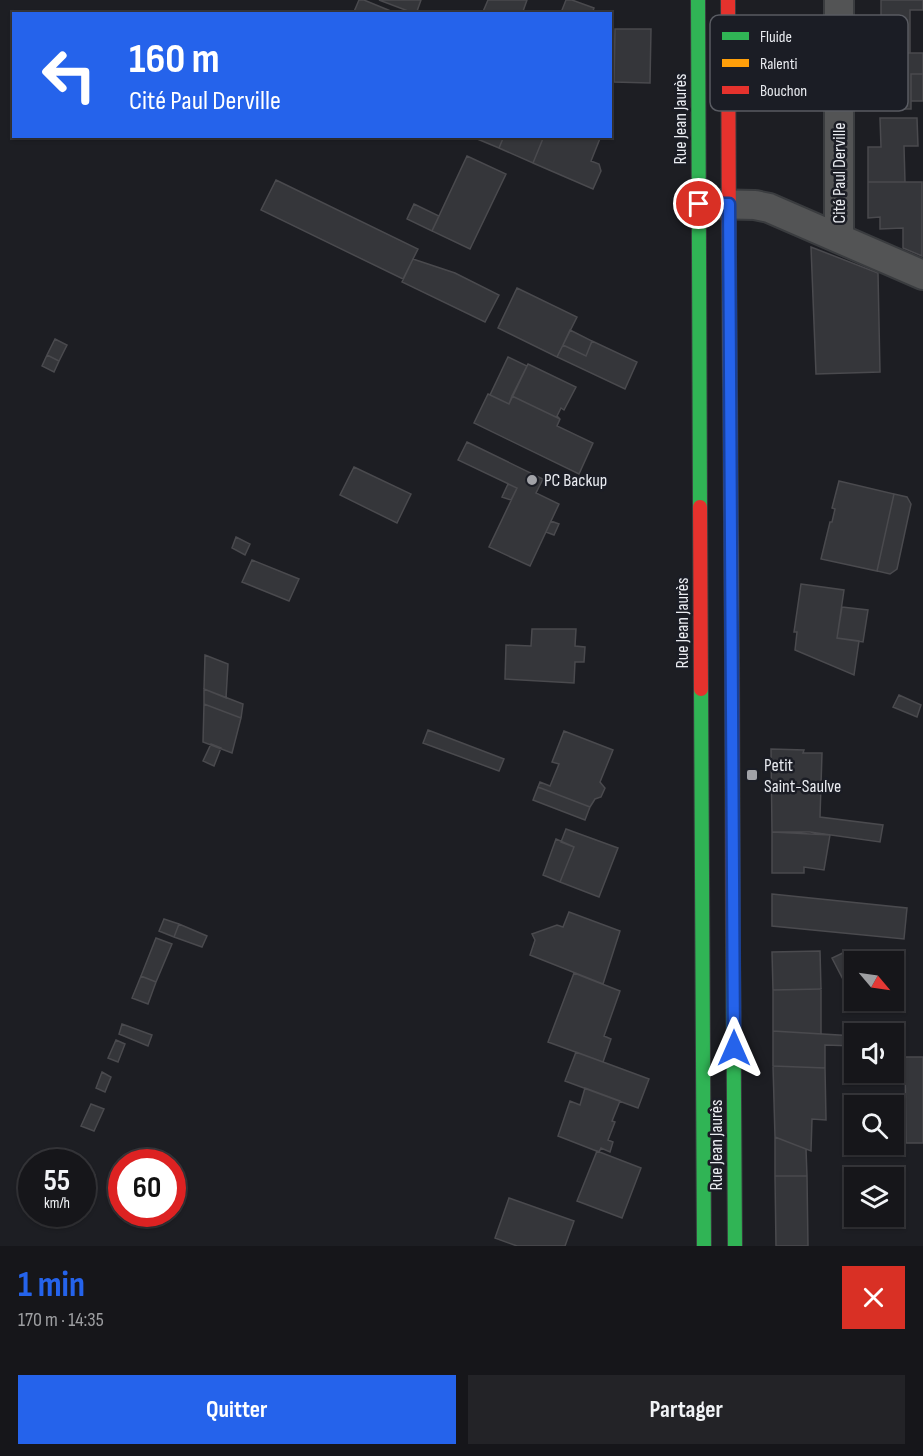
<!DOCTYPE html>
<html lang="fr">
<head>
<meta charset="utf-8">
<style>
  :root { --surface:#16161a; --page:#232327; --text:#f1f3f6; --muted:#9e9fa2; --line:#353539; --accent:#2563eb }
  body { margin:0; font-family:"Sofia Sans Condensed",sans-serif; background:var(--page); color:var(--text); height:100vh; display:flex; flex-direction:column; font-size:22px; white-space:nowrap }
  * { box-sizing:border-box; margin:0 }
  p { font-size:20px; color:var(--muted) }
  .icon { flex:none; width:33px; height:33px; fill:none; stroke:currentColor; stroke-width:2; stroke-linecap:round; stroke-linejoin:round }
  .map { position:relative; height:1246px; overflow:hidden }
  .sheet { display:flex; flex-direction:column; background:var(--surface); flex:1 }
  .sheet>* { flex:none }
  .banner { position:absolute; left:12px; top:12px; width:600px; height:126px; border-radius:0px; box-shadow:0 2px 4px #0004,0 0 0 2px var(--line); background:#2563eb; color:#fff; overflow:hidden }
  .needle { width:39px; rotate:119deg }
  .tools { position:absolute; left:844px; top:951px; display:grid; gap:12px }
  .tools a { display:grid; place-items:center; width:60px; height:60px; border-radius:0px; background:var(--surface); box-shadow:0 2px 4px #0004,0 0 0 2px var(--line); font-size:30px }
  .speed { position:absolute; left:18px; top:1149px; display:flex; gap:12px; font-size:30px; font-weight:700; text-align:center }
  .speed>* { display:grid; place-content:center; width:78px; height:78px; border-radius:50%; background:var(--surface); box-shadow:0 2px 4px #0004,0 0 0 2px var(--line); line-height:1 }
  .speed small { font-size:15px; font-weight:400 }
  .speed .limit { border:9px solid #d22; background:#fff; color:#111 }
  .pin { position:absolute; display:grid; place-items:center; width:51px; height:51px; color:#fff; margin:-26px; border:3px solid #fff; border-radius:50%; box-shadow:0 2px 6px #0007 }
  .me { position:absolute; width:66px; margin:-33px; rotate:0deg; stroke-linejoin:round; filter:drop-shadow(0 0 4px #0008) }
  .turn { display:flex; align-items:center; gap:21px; height:126px; padding:0 18px; font-size:27px }
  .turn .icon { width:78px; height:78px; stroke-width:2.5 }
  .turn b { display:block; font-size:42px; line-height:51px }
  .round { display:grid; place-items:center; flex:none; width:63px; height:63px; border-radius:0px; background:var(--page) }
  .overview { display:flex; align-items:center; justify-content:space-between; height:102px; padding:0 18px }
  h1 { font-size:36px; font-weight:700; line-height:45px; color:var(--accent) }
  .cta { display:flex; gap:12px; margin-top:auto; padding:12px 18px }
  .cta a { flex:1; height:69px; border-radius:0px; background:var(--accent); color:#fff; font-size:24px; font-weight:700; line-height:69px; text-align:center }
  .cta a+a { background:var(--page); color:var(--text) }
  .map>svg:first-child { display:block }
  .building { fill:#35363a; stroke:#4a4a4e; stroke-width:1.5 }
  .lines { fill:none; stroke-linecap:round; stroke-linejoin:round }
  .street-casing { stroke:#3a3c3f; stroke-width:32 }
  .fast-casing { stroke:#3a3c3f; stroke-width:16 }
  .slow-casing { stroke:#3a3c3f; stroke-width:16 }
  .jam-casing { stroke:#3a3c3f; stroke-width:16 }
  .street { stroke:#535455; stroke-width:28 }
  .fast { stroke:#30b455; stroke-width:14 }
  .slow { stroke:#ff9f0a; stroke-width:14 }
  .jam { stroke:#e5322d; stroke-width:14 }
  .route-casing { stroke:#184099; stroke-width:15 }
  .route { stroke:#2563eb; stroke-width:10 }
  .poi-dot { fill:#a2a3a8; stroke:#1b1d25; stroke-width:2 }
  .labels { text-anchor:middle; dominant-baseline:central; stroke-width:5; stroke-linejoin:round; paint-order:stroke }
  .street-label { font-size:18px; fill:#e9ebf0; stroke:#1b1d25 }
  .poi-label { font-size:18px; fill:#e9ebf0; stroke:#1b1d25; text-anchor:start }
  .key { fill:#1b1d25; stroke:#595b62; stroke-width:1.5 }
  .key-label { font-size:16px; fill:#e9ebf0 }
</style>
</head>
<body>
<div class="map">
<svg width="923" height="1246" viewBox="0 0 923 1246">
  <rect width="100%" height="100%" fill="#1d1e23"/>
  <path class="building" d="M359,0H364L398,14H353Z
    M379,0H421L416,14Z
    M488,0H527L522,14H482Z
    M566,0H572L594,8L592,14H571L562,10Z
    M881,0H923V10H910V53H867V18H881Z
    M615,29H651L650,83L614,82Z
    M867,53H923V74H911V109H881L882,89L868,90Z
    M911,74H923V101H911Z
    M880,118H917L918,146H904L905,182H868V147H881Z
    M476,136H504L499,148L475,138Z
    M504,136H544L533,163L499,148Z
    M544,136H601L591,161L599,164L601,171L593,189L533,163Z
    M467,156L506,174L470,249L432,231Z
    M276,180L418,249L403,279L261,210Z
    M868,182H922V256L903,248V228L880,229V217L868,218Z
    M414,204L439,216L432,231L407,219Z
    M811,247L878,273L880,372L816,374Z
    M413,259L455,273L499,295L485,322L402,282Z
    M517,288L577,317L557,357L498,328Z
    M570,330L592,341L586,356L563,345Z
    M55,339L67,345L59,361L47,355Z
    M592,341L637,362L625,389L557,357L563,345L586,356Z
    M47,355L59,361L54,372L42,366Z
    M508,357L527,366L509,404L490,395Z
    M528,364L576,387L564,410L561,408L557,416L560,419L512,396Z
    M488,394L509,404L512,396L560,419L557,426L593,443L579,474L474,423Z
    M467,442L543,479L536,493L559,504L530,566L489,547L517,488L458,460Z
    M354,467L411,494L397,523L340,495Z
    M839,481L894,494L877,571L821,559L830,522H832L835,509L832,508Z
    M508,484L517,488L511,500L502,497Z
    M894,494L907,497L911,504L897,569L890,574L877,571Z
    M551,521L559,524L554,535L546,532Z
    M236,537L250,544L245,555L232,548Z
    M252,560L299,579L289,601L242,582Z
    M801,584L844,590L837,638L859,641L854,675L795,650L797,632H794Z
    M842,607L868,610L863,642L837,638Z
    M532,629H576L575,646L585,647L584,662H575L574,683L505,679L506,645L531,646Z
    M205,655L228,664L226,698L204,689Z
    M204,689L243,704L241,718L204,704Z
    M899,695L921,705L917,717L893,707Z
    M204,704L241,718L232,753L203,742Z
    M428,730L504,759L499,771L423,743Z
    M564,731L613,750L600,782L605,788L601,797L595,799L590,807L538,787L540,782L550,786L559,764L552,762Z
    M211,744L221,748L214,766L203,761Z
    M771,749L804,750L803,753H822L820,817L883,825L880,842L810,832H772Z
    M538,787L590,807L585,820L533,800Z
    M566,829L618,848L599,897L560,882L574,847L561,842Z
    M772,832L830,835L824,870L804,867V873H772Z
    M556,839L574,847L560,882L543,875Z
    M772,894L907,908L904,939L772,926Z
    M569,912L620,931L603,984L530,955L535,940L532,934L557,925L563,927Z
    M164,919L179,924L174,937L159,931Z
    M179,924L207,936L202,947L174,937Z
    M156,938L172,944L156,982L141,976Z
    M849,950L855,962V986L848,989L832,958Z
    M820,951L821,989L773,990L772,952Z
    M574,973L620,991L604,1036L611,1039L603,1062L548,1042Z
    M141,976L156,982L148,1004L132,998Z
    M821,989V1034L773,1031V990Z
    M122,1024L152,1035L148,1046L119,1034Z
    M773,1031L855,1036V1046L825,1045V1068L773,1066Z
    M116,1040L125,1044L118,1062L108,1058Z
    M576,1052L649,1079L638,1108L565,1081Z
    M905,1057H923V1143H906Z
    M773,1066L825,1068L826,1120L812,1119L811,1151L775,1137Z
    M102,1072L111,1077L105,1092L96,1088Z
    M585,1088L620,1101L612,1121L615,1122L608,1140L613,1142L610,1152L601,1148L599,1152L558,1136L570,1101L580,1105Z
    M91,1104L104,1109L94,1131L81,1126Z
    M775,1137L806,1149L807,1176H775Z
    M597,1151L641,1168L622,1218L577,1201Z
    M82,1169L95,1175L90,1186L82,1183Z
    M775,1176H807L808,1246H776Z
    M509,1198L574,1221L565,1246H517L495,1238Z"/>
  <g class="lines">
    <g class="street-casing">
      <path id="street" d="M839,0V238
        M708,204L755,205L769,208L923,275"/>
    </g>
    <g class="fast-casing">
      <path id="fast" d="M698,0L700,507
        M701,689L704,1246
        M733,948L735,1246"/>
    </g>
    <g class="slow-casing">
      <path id="slow" d="M729,255L732,657"/>
    </g>
    <g class="jam-casing">
      <path id="jam" d="M728,0L729,255
        M700,507L701,689
        M732,657L733,948"/>
    </g>
    <use href="#street" class="street"/>
    <use href="#fast" class="fast"/>
    <use href="#slow" class="slow"/>
    <use href="#jam" class="jam"/>
  </g>
  <g class="lines">
    <g class="route-casing">
      <path id="route" d="M699,204H729L734,1048"/>
    </g>
    <use href="#route" class="route"/>
  </g>
  <g class="poi-dot">
    <circle cx="532" cy="480" r="6"/>
    <rect x="746" y="769" width="12" height="12" rx="3"/>
  </g>
  <g class="labels">
    <g class="street-label">
      <text transform="translate(680 119) rotate(-90)">Rue Jean Jaurès</text>
      <text transform="translate(839 173) rotate(-90)">Cité Paul Derville</text>
      <text transform="translate(682 623) rotate(-90)">Rue Jean Jaurès</text>
      <text transform="translate(716 1145) rotate(-90)">Rue Jean Jaurès</text>
    </g>
    <g class="poi-label">
      <text x="544" y="480">PC Backup</text>
      <text x="764" y="765">Petit<tspan x="764" dy="21">Saint-Saulve</tspan></text>
    </g>
  </g>
  <rect x="710" y="15" width="198" height="96" rx="9" class="key"/>
  <rect x="722" y="32" width="27" height="8" fill="#30b455"/>
  <rect x="722" y="59" width="27" height="8" fill="#ff9f0a"/>
  <rect x="722" y="86" width="27" height="8" fill="#e5322d"/>
  <g class="key-label">
    <text x="760" y="42">Fluide</text>
    <text x="760" y="69">Ralenti</text>
    <text x="760" y="96">Bouchon</text>
  </g>
</svg>
<div class="tools">
<a><svg class="needle" viewBox="-14 -14 28 28"><path d="M0-13l5 13h-10z" fill="#e53935"/><path d="M0 13l5-13h-10z" fill="#9e9fa2"/></svg></a>
<a><svg class="icon" aria-label="sound" viewBox="0 0 24 24"><path d="M4 9h4l5-4v14l-5-4H4zM17 9q2 3 0 6"/></svg></a>
<a><svg class="icon" aria-label="search" viewBox="0 0 24 24"><circle cx="10" cy="10" r="6"/><path d="M15 15l6 6"/></svg></a>
<a><svg class="icon" aria-label="layers" viewBox="0 0 24 24"><path d="M12 4l9 5-9 5-9-5zM3 14l9 5 9-5"/></svg></a>
</div>
<div class="speed"><div>55<small>km/h</small></div><div class="limit">60</div></div>
<div class="pin" style="left:699px;top:204px;background:#d93025"><svg class="icon" aria-label="arrive" viewBox="0 0 24 24"><path d="M6 21V4h12l-3 4 3 4H6"/></svg></div>
<svg class="me" style="left:734px;top:1048px" viewBox="-20 -20 40 40"><path d="M0-17L14 15 0 8-14 15z" fill="#2563eb" stroke="#fff" stroke-width="4"/></svg>
<div class="banner">
<div class="turn"><svg class="icon" aria-label="left" viewBox="0 0 24 24"><path d="M17 20v-9H6M10 6l-5 5 5 5"/></svg><div><b>160 m</b>Cité Paul Derville</div></div>
</div>
</div>
<section class="sheet">
<div class="overview"><div><h1>1 min</h1><p>170 m · 14:35</p></div><a class="round" style="background:#d93025;color:#fff"><svg class="icon" aria-label="close" viewBox="0 0 24 24"><path d="M6 6l12 12M18 6L6 18"/></svg></a></div>
<div class="cta"><a>Quitter</a><a>Partager</a></div>
</section>
</body>
</html>
